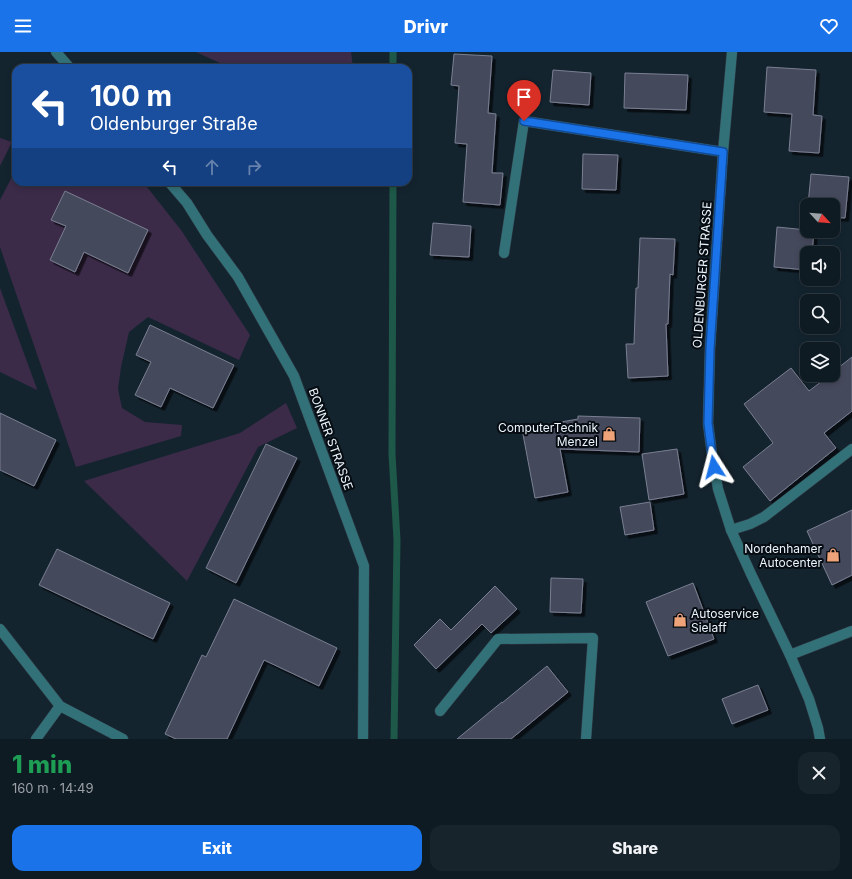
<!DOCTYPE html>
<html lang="en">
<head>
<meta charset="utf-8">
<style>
  :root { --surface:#0f1b23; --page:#18242b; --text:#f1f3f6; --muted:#9ba1a6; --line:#2f3941; --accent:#1a73e8 }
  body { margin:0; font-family:Inter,sans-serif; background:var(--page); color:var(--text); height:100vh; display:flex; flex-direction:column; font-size:15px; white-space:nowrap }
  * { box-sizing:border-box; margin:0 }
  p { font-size:13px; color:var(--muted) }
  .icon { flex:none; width:22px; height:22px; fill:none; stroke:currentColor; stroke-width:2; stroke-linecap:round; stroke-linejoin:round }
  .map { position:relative; height:687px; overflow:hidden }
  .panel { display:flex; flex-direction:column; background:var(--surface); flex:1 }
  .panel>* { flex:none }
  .top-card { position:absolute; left:12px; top:12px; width:400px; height:122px; border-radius:12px; box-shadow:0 2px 6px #0003,0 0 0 1px var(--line); background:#1a4fa0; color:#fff; overflow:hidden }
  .needle { width:26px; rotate:116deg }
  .buttons { position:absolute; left:800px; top:146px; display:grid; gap:8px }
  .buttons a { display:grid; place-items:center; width:40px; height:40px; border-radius:8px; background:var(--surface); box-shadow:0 2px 6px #0003,0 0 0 1px var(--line); font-size:20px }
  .pin { position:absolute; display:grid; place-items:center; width:34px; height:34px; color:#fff; margin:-41px -17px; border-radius:50% 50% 50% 0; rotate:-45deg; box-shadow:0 0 4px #0007 }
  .pin .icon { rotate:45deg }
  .me { position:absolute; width:44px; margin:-22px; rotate:351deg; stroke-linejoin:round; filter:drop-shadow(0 0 3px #0008) }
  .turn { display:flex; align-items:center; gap:14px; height:84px; padding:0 12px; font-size:18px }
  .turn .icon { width:52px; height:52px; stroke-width:2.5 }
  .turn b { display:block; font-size:28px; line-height:34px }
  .lanes { display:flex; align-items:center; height:38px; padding:0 12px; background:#0003; justify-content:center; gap:20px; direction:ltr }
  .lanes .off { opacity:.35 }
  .round { display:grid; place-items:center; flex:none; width:42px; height:42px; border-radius:12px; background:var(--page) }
  .head { display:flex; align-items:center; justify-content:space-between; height:68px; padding:0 12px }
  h1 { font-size:24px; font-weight:800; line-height:30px; color:#1e9e55 }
  .action { display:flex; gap:8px; margin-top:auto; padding:8px 12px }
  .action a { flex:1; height:46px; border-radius:12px; background:var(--accent); color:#fff; font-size:16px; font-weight:800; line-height:46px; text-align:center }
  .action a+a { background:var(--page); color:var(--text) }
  header { display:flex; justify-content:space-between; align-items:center; height:52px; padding:0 12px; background:var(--accent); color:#fff; font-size:18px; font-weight:800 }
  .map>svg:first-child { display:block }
  .green { fill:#3b2b49 }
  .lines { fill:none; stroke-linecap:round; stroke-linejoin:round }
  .stream { stroke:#1e5848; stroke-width:7 }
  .building { fill:#454a5b; stroke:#7a7f92; filter:url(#shadow) }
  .minor-casing { stroke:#32414c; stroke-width:11 }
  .tertiary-casing { stroke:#32414c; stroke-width:11 }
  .minor { stroke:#337178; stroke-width:10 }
  .tertiary { stroke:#337178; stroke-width:10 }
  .route-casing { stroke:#114b97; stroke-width:10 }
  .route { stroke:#1a73e8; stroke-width:7 }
  .labels { text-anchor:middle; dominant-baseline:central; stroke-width:4; stroke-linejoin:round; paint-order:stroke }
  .street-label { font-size:12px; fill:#ebf5fd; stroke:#060c11 }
  .poi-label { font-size:12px; fill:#ebf5fd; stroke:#060c11; text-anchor:end }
</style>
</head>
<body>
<header><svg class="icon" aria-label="menu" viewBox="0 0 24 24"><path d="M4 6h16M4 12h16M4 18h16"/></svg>Drivr<svg class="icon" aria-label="heart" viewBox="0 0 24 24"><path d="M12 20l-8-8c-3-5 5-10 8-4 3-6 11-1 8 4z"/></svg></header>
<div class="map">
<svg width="852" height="687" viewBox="0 0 852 687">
  <defs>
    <filter id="shadow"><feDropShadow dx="3.5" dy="3.5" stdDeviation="0" flood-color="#0009"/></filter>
  </defs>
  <rect width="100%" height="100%" fill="#14242f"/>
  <path class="green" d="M196,0H351L353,16H231Z
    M0,86L12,90L0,114Z
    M16,117V130H143L181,178L250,283L239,308L148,265L129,280L121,315L118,337L122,356L145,370L182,373L181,384L76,415L0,195V148Z
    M0,236L37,337V338L0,320Z
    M286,351L297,376L258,395L187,529L84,429L240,381Z"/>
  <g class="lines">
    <path class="stream" d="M393,16V0
      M393,130L392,402L397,488L394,687"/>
  </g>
  <path class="building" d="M454,2L492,4L488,61L496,62L492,121H503L500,153L463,150L467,92L455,91L459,34L451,33Z
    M767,15L816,18L813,63L822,64L819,101L789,99L792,62L764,60Z
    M553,18L591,21L589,53L550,50Z
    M625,21L688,23L686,58L624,56Z
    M583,102L618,103L616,138L582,137Z
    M811,122L849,125L845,166L833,165V153H808Z
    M65,139L148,178L128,221L84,200L75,220L50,208L66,174L51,168Z
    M433,171L471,174L469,205L430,203Z
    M777,175L807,178V179H814L812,201H807V218L774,215Z
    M640,186L675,187L673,223L670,222L668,272H666L668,324L628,326L626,292H634L636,236H638Z
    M150,273L234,313L213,356L170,336L161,355L135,343L151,310L136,303Z
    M852,305V359L824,381L836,396L770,449L743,415L773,391L744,352L791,316L809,339L830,323H833V320Z
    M0,361L56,388L34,434L0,418Z
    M578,364L640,366L639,400L560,397L568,440L535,446L522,377L578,367Z
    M266,392L297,406L236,531L206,516Z
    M677,397L684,442L649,448L642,402Z
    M650,450L654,478L625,483L620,455Z
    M852,458V523L832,533L807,479Z
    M57,497L170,551L153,587L39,533Z
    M551,526L583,527L581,561L550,560Z
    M693,531L714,587L668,604L646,550Z
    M495,534L517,557L491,581L482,572L436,617L414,593L440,567L451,578Z
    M234,547L337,596L319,634L264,608L227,687H176L165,682L202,603L206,605Z
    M547,614L568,640L511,687H457L502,650V651Z
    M758,633L768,658L732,672L722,647Z"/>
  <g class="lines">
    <g class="minor-casing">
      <path id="minor" d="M56,0L70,16
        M169,130L187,151L207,183L238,225L294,324L364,514L363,687
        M504,201L524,69L723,100
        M731,478L750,472L764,465L852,397
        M0,577L60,654L123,687
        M790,603L852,579
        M440,659L498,587L593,586L586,687
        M36,687L60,654"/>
    </g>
    <g class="tertiary-casing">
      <path id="tertiary" d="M732,0L723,100L710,297L708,371L712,403L718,437L731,478L751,522L790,603L809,647L818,676L820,687"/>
    </g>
    <use href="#minor" class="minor"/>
    <use href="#tertiary" class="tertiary"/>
  </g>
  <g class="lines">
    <g class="route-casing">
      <path id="route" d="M524,69L723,100L710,297L708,371L712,403L714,415"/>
    </g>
    <use href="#route" class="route"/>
  </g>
  <defs>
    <g id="shop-bare" transform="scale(1.08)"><path d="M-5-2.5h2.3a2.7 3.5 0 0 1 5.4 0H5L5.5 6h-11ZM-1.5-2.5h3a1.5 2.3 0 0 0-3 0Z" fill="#efa378" stroke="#060c11" stroke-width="2.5" paint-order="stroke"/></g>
  </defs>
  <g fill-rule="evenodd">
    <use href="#shop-bare" x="609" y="382"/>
    <use href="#shop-bare" x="833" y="503"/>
    <use href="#shop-bare" x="680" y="568"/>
  </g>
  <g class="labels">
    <g class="street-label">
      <text transform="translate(702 223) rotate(-86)">OLDENBURGER STRASSE</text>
      <text transform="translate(331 387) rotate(70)">BONNER STRASSE</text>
    </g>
    <g class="poi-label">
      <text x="598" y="375">ComputerTechnik<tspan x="598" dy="14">Menzel</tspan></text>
      <text x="822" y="496">Nordenhamer<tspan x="822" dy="14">Autocenter</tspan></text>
      <text x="691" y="561" text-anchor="start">Autoservice<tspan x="691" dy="14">Sielaff</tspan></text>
    </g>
  </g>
</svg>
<div class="buttons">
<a><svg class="needle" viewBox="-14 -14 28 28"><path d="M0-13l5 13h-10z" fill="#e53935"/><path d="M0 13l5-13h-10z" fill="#9ba1a6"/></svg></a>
<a><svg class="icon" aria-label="sound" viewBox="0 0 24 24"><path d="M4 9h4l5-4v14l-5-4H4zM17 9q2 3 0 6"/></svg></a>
<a><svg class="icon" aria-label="search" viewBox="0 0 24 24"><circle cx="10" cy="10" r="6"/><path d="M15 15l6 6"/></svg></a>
<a><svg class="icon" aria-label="layers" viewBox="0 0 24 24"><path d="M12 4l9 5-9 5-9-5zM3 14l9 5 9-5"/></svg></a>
</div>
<div class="pin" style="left:524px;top:69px;background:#d93025"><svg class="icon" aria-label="arrive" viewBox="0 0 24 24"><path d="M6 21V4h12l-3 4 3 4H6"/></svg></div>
<svg class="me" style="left:714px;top:415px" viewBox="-20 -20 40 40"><path d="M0-17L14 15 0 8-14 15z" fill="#1a73e8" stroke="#fff" stroke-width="4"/></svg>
<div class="top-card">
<div class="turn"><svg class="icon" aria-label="left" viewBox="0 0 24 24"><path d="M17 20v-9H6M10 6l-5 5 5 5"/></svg><div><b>100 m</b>Oldenburger Straße</div></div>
<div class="lanes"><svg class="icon" aria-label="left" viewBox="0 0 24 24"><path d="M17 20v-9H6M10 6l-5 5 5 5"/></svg><svg class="icon off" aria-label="ahead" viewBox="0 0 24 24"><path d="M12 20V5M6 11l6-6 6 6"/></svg><svg class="icon off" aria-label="right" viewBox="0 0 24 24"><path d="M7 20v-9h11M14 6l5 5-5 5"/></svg></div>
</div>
</div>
<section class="panel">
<div class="head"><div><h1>1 min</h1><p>160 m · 14:49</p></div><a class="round"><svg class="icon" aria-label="close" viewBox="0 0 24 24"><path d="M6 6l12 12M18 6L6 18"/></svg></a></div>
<div class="action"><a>Exit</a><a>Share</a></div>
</section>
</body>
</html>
